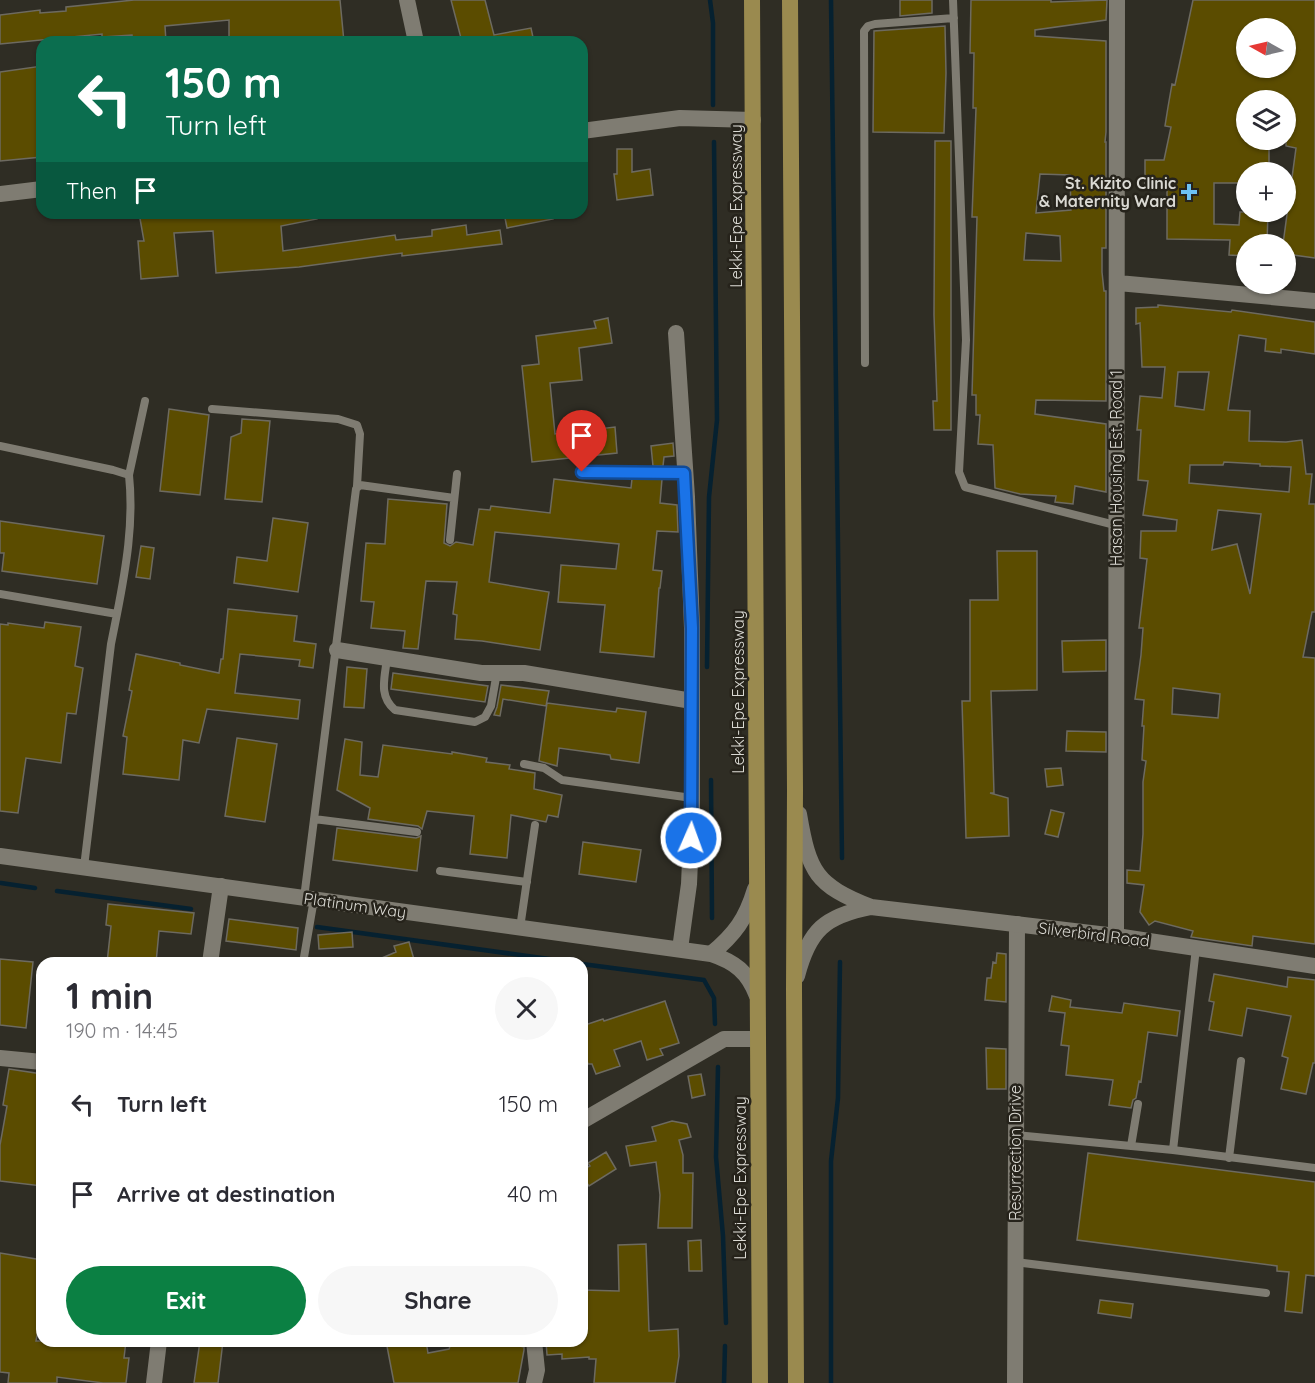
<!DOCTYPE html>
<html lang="en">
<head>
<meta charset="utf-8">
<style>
  :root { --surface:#fff; --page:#f7f7f7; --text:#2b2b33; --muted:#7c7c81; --accent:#0b8043 }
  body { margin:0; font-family:Quicksand,sans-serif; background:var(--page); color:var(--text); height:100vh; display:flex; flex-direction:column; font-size:22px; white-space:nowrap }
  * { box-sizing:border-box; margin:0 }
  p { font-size:20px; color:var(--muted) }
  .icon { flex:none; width:33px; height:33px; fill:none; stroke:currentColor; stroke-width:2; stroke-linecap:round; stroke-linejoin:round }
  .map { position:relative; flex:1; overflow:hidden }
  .panel { position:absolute; left:36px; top:957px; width:552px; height:390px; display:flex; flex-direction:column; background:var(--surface); border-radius:18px; box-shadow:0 2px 4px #0004 }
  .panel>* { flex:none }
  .banner { position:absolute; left:36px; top:36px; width:552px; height:183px; border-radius:18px; box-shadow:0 2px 4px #0004; background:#0b6e4f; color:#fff; overflow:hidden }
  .needle { width:39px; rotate:278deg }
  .buttons { position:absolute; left:1236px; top:18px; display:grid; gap:12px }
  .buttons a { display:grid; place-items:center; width:60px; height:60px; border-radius:50%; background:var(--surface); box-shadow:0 2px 4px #0004; font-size:30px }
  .pin { position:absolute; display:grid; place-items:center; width:51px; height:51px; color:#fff; margin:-62px -26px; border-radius:50% 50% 50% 0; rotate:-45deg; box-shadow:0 0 6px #0007 }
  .pin .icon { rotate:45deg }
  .me { position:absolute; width:66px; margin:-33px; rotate:2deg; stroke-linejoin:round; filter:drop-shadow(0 0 4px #0008) }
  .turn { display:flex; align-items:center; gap:21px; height:126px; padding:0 30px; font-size:27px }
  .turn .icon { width:78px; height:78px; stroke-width:2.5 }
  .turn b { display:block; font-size:42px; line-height:51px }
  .then { display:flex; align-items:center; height:57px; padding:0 30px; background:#0003; gap:12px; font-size:22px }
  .round { display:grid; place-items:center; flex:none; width:63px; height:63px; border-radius:32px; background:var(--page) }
  .head { display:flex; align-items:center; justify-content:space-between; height:102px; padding:0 30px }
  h1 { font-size:36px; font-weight:700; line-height:45px }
  .primary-button { display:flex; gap:12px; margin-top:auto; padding:12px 30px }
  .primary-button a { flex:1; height:69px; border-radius:36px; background:var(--accent); color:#fff; font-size:24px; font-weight:700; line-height:69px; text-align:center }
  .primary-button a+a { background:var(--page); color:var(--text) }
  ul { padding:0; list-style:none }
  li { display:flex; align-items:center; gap:18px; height:90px; padding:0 30px }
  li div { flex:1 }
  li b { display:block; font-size:22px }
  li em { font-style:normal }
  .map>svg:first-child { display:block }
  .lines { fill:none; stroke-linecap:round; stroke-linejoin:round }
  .stream { stroke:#062130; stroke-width:4.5 }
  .building { fill:#5b4c00; stroke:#6d6a60; stroke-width:1.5; fill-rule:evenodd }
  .service { stroke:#7f7c72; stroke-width:8 }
  .minor { stroke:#7f7c72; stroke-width:16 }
  .tertiary { stroke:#7f7c72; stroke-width:16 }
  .trunk { stroke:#9a8a4f; stroke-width:16 }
  .route-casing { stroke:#114b97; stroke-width:15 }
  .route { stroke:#1a73e8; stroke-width:10 }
  .poi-dot { fill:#6dc2f3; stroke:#26231b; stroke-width:2 }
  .labels { text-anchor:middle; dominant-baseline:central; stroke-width:5; stroke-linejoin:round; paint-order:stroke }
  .poi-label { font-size:16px; font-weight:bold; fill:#dad9d3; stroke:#26231b; text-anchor:end }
  .street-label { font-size:16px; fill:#dad9d3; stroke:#26231b }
</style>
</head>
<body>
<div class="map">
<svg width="1315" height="1383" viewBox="0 0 1315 1383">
  <rect width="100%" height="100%" fill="#2f2d24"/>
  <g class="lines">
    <path class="stream" d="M710,0L713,23V105
      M831,0L842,858
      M707,667L709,497L717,420L714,142
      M711,780L712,918
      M1,883L35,888
      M57,891L191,909
      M317,927L578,963
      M582,964L704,980L714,998L715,1024
      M718,1067L716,1157L723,1236L726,1323
      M724,1383L725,1346
      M831,1383V1161L838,1098L840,962"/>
  </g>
  <path class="building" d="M134,0H340L344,42H315V38L270,42H229V20L165,26L166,42H133L132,35L102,37V34L0,44V15L40,10V13L66,11V7Z
    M451,0H485L494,35L531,28L534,42H462Z
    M900,0H932V13L900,16Z
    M971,0H1051V2L1107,0L1106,20L1035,30V36L1106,41V132L1105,142H1106V248H1102V272L1104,291H1106V401L1036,400L1035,414L1106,424V492L1075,486L1073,504L1055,502L1056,496L1020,494L995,488L993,445L978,444L980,415H976V395H972L977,217H972L976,108H973L974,53H970ZM1040,174L1070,175L1071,210L1036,213ZM1026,233L1060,236L1061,261L1024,260Z
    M1193,0H1315V258L1286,254V244H1283L1296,148L1286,146V114L1288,100H1246V140H1269V172H1246V183H1214V224L1239,225L1240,212H1268L1267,244H1246V256L1229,255L1230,240L1167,239V187H1145V160H1164L1171,127L1165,126L1168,107L1172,84L1175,85ZM1246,28H1286V68H1246Z
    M945,26L946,73L944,133L873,132L874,31Z
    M42,66V84L38,85L42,108H40L42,157L0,161V72Z
    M935,141H951V430H934L933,401H937L934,315Z
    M617,149H632V172L650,169L653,195L617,200L614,174H617Z
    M139,213H317V219L281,226L283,251L395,235L396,240L432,236V230L466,225L467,235L500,230L502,244L402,256V253L299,267L216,273L213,231L174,233L178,276L141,279L138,241H144Z
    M504,213H552L553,219L507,228Z
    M1158,305L1231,312L1232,310L1315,322V354L1281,349V353L1265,351L1266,339L1239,335L1228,410L1250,411L1249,441L1286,442L1302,440L1306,474H1312L1309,504H1315V612H1312L1303,657L1315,658V944L1253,936L1252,946L1191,937L1193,931L1155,921L1149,925L1140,912L1144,885L1127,883V870L1140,871L1143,834V782L1146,761L1142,760L1144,726H1142L1144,700L1135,699L1141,655L1143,628H1139L1147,559L1140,558L1141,531H1176L1177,520L1143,515L1148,481L1138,480L1141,430H1137L1140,396L1162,398L1165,367H1142L1140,323L1136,324V308L1158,307ZM1178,372H1209L1204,410L1175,406ZM1224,462L1260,464V466L1291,467L1289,492L1189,483L1190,465H1223ZM1218,510L1261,514L1250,594L1237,544L1212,550ZM1173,688L1220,694L1218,718L1172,714Z
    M608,318L612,343L579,348L582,380L550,383L555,434L615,427L617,453L532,462L522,366L539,364L536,336L596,328L594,321Z
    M169,409L209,415L200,495L160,491Z
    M242,419L270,421L262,502L225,499L231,437L241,433Z
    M673,443L674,456L664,457L663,466H653L651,446Z
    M554,479L631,488L632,479H662L660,503L677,505L678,532L657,531L653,570L662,571L660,588H659L654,657L600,652L605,605L558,602L561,565L616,569L619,544L495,532L489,582L549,592L540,650L482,641L455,639L457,615L453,614L457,582L426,581L418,649L403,648L405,631L371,628L374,602L361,601L366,543L385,544L388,499L447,504L444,543L450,546L456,542L473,545L479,509L490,510L491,506L550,513Z
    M273,518L308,523L298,592L234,583L237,557L267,561Z
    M0,521L104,536L97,584L2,571L4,553H0Z
    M141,546L154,548L150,579L136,577Z
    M997,551H1037V690L991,691L994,793H990L1008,798L1009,836L966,838L962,701H970V600H998Z
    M228,609L297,616L294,641L316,644L313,668L299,666L300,660L240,654L235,693L300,700L298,719L207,709L199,743L183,740L179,780L123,774L127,737L123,736L132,691L129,690L136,654L180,663V665L219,673L221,659H223Z
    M45,622L81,627L75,666L83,668L76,714L67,713L61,763L26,758L18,813L0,811V624L8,625V623L44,628Z
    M1106,640V671L1063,672L1062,641Z
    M347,667L367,669L364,708L344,707Z
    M393,673L488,686L485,702L391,689Z
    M501,685L549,691L546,706L503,699L500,716L494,715L497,707Z
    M547,703L616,712L617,708L646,712L639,763L611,759L610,755L559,748L557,766L539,761Z
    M1067,731L1106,732V752L1066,751Z
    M237,738L277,744L265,822L225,816Z
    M345,739L362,742L360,775L378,777L383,745L452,754V752L487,758L486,762L510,765L509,769L535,773L534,789L562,795L558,817L548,815L546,822L511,815L507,858L470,854L474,816L427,811L422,829L418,826L368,819L370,808L337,790Z
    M1061,768L1063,785L1047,787L1045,769Z
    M1051,810L1064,813L1058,837L1045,834Z
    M337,828L416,838L421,836L417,871L333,860Z
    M583,842L641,850L636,882L579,874Z
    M108,904L194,913L191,934L159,931L156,963H107L111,926L106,925Z
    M229,919L298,928L296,950L226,941Z
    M352,932L353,947L319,949L318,935Z
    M409,942L415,963H370L396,952L394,946Z
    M997,953L1006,954V1002L985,1000L987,978H991L993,962L996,963Z
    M0,959L33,962L26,1028L0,1025Z
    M1214,974L1287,987L1288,977L1315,980V1063H1313L1306,1094L1281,1089L1288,1058L1282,1056L1291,1016L1247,1008L1242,1036L1209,1030L1214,1002L1209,1001Z
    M1052,996L1071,1000L1070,1007L1122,1013L1124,1003L1180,1011L1177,1036L1148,1032L1141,1082L1139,1081L1136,1098L1133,1100L1131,1108L1109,1105L1113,1080L1066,1075L1069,1046L1061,1045L1065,1013L1049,1011Z
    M665,1001L679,1043L660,1049L663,1055L647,1060L641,1041L614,1050L620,1066L596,1074L592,1064H588L582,1046V1026L603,1019L604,1021Z
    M986,1048L1006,1049V1089H987Z
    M9,1069L42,1074V1186L0,1181V1145L7,1106L3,1105Z
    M701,1074L705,1095L692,1098L688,1076Z
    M672,1121L687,1124L691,1137L679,1140L683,1155V1173H693L692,1228H658L660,1195L656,1162L630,1166L626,1146L656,1141L652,1127Z
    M606,1152L616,1169L589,1186L582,1176V1170L590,1166L588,1163Z
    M1088,1153L1315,1182V1276L1306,1275L1302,1313L1285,1311L1289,1272L1277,1271V1266L1077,1240Z
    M701,1240L702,1271H689L688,1241Z
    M646,1244L649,1331L678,1329L679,1356L675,1383H594L596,1359H589V1357L562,1359V1354L547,1355L546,1341H582V1290L619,1291L618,1245Z
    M0,1253L42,1260V1279L38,1305L42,1306V1309L36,1341H126L124,1358H129L126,1383H103L57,1377V1383H8L9,1373L0,1372Z
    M1100,1300L1133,1304L1131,1318L1098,1313Z
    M200,1341H223L218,1383H194Z
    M386,1341H426L428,1353L449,1349L452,1341H496L524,1347V1350L518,1383H394Z"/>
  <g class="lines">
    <path class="service" d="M953,0L966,340L959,472L965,487L1115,525
      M865,363L864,31L868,26L875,24L954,18
      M212,409L338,419L357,425L360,434L357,486
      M0,446L113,470L129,475C134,522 126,568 117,614
      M582,472L685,473
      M129,475L145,401
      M450,540L457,474
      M0,594L117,614L111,644L84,867
      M387,658C385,677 378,696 395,710L475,722L485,717L491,706L497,672
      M524,764L544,768L562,780L692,798
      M314,819L417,832
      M440,871L527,882
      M304,898L356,489L360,485L454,498
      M520,928L535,825
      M1196,948L1173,1150L1315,1168
      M303,963L314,899
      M1015,1135L1173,1150
      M1131,1146L1138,1104
      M1229,1158L1241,1061
      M1015,1262L1266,1293"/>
    <path class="minor" d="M407,0L416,42
      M582,131L680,118L753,120
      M0,194L42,189
      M1118,283L1315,301
      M676,333L687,497L692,628V815L689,884L680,949
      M337,650L481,673H524L692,701
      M1116,936L1117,0
      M210,963L221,886
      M0,1058L42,1062
      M582,1121L724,1039H757
      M534,1341L537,1370L534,1383
      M154,1383L159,1341
      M1015,1383L1017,924"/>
    <path class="tertiary" d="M799,814C809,873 816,885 871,907L1116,936L1315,966
      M0,856L711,954C735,962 748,972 757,996
      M711,954C735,934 746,919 755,889
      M797,976C809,930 825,916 871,907"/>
    <path class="trunk" d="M752,0L760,1383
      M790,0L795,790L794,989L796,1383"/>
  </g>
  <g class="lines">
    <g class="route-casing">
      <path id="route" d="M582,472L684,473L692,628L691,838"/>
    </g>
    <use href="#route" class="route"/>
  </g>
  <path class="poi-dot" d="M1186 183h6v6h6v6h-6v6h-6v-6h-6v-6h6z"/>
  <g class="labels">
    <g class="poi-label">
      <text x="1176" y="183">St. Kizito Clinic<tspan x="1176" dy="18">&amp; Maternity Ward</tspan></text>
    </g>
    <g class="street-label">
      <text transform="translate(736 206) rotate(-90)">Lekki-Epe Expressway</text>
      <text transform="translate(1116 468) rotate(-90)">Hasan Housing Est. Road 1</text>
      <text transform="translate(738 692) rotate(-90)">Lekki-Epe Expressway</text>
      <text transform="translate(355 905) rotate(8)">Platinum Way</text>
      <text transform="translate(1094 934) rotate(7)">Silverbird Road</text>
      <text transform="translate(1015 1153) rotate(-90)">Resurrection Drive</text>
      <text transform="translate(740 1178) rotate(-90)">Lekki-Epe Expressway</text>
    </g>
  </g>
</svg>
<div class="buttons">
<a><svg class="needle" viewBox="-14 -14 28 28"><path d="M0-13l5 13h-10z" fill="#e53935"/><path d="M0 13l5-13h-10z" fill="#7c7c81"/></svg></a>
<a><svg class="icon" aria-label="layers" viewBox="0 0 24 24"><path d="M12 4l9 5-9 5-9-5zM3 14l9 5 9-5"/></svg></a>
<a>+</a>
<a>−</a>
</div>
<div class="pin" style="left:582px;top:472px;background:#d93025"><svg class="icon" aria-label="arrive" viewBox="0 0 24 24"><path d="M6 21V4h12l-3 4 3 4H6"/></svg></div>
<svg class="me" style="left:691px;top:838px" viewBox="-20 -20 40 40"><circle r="17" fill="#1a73e8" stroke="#fff" stroke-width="3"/><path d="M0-11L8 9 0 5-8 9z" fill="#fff"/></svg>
<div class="banner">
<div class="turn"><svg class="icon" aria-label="left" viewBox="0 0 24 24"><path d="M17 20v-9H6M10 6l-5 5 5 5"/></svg><div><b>150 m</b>Turn left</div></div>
<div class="then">Then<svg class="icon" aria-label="arrive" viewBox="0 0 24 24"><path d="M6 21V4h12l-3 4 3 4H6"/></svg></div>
</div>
<section class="panel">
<div class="head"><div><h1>1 min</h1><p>190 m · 14:45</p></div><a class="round"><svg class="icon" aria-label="close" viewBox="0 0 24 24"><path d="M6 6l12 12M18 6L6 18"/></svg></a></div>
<ul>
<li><svg class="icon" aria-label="left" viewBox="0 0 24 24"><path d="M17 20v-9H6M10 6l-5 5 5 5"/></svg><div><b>Turn left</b></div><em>150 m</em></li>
<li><svg class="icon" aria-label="arrive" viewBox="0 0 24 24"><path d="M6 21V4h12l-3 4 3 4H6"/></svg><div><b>Arrive at destination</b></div><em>40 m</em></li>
</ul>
<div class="primary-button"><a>Exit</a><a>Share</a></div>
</section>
</div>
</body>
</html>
